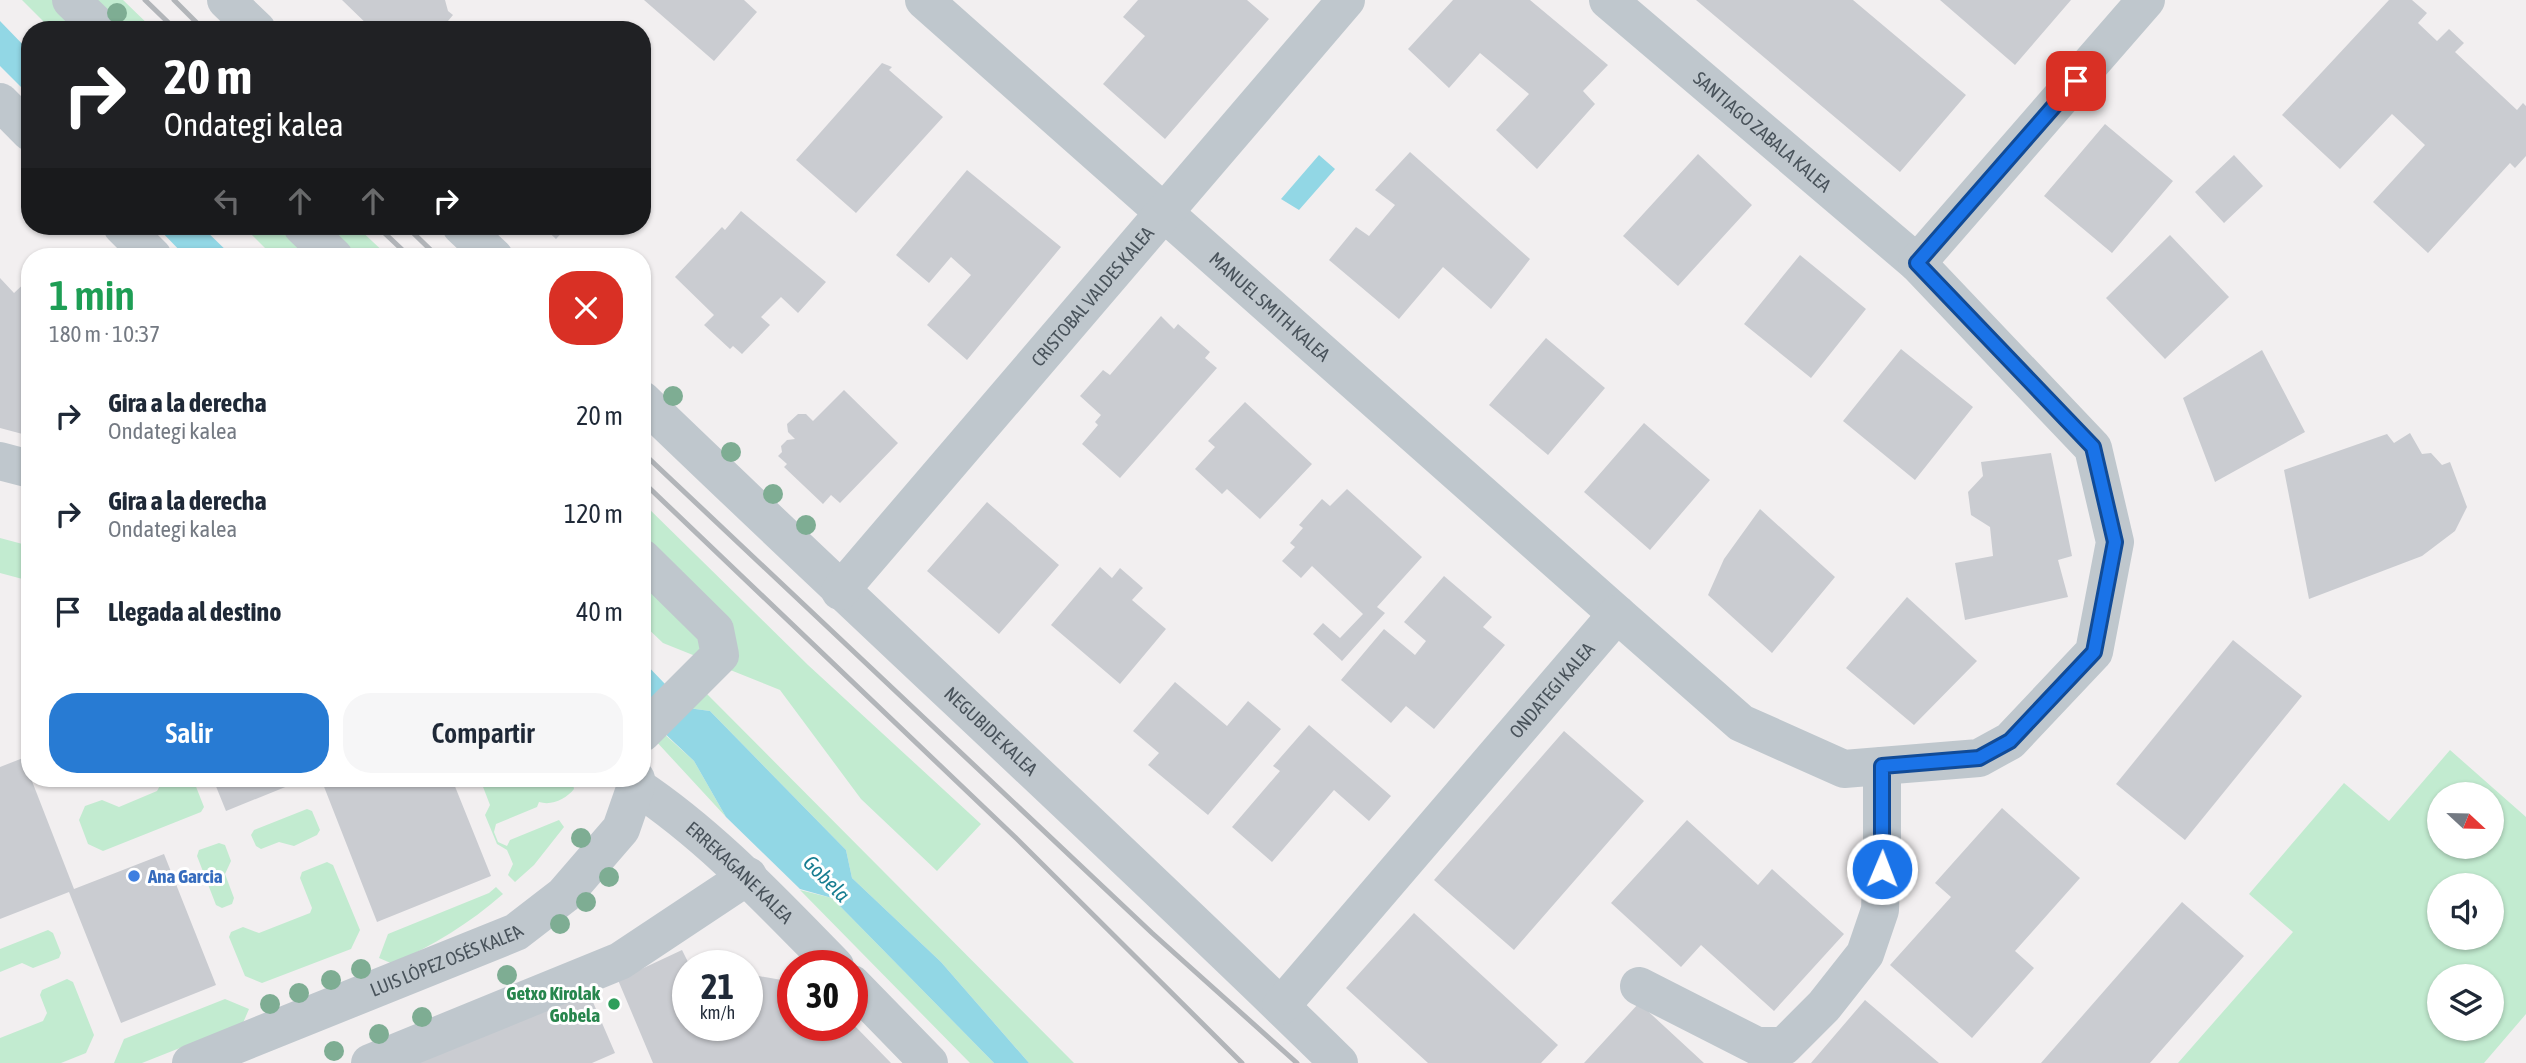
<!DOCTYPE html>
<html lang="es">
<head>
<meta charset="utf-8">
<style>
  :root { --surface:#fff; --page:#f6f6f7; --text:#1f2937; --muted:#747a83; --accent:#287bd3 }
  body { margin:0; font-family:"Asap Condensed",sans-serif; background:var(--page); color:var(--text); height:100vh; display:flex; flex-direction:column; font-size:26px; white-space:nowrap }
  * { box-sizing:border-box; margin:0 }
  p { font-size:23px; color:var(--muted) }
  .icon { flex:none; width:38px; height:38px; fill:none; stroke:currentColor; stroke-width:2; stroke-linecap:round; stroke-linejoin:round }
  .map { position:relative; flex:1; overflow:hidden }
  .details { position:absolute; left:21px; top:248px; width:630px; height:539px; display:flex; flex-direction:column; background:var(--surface); border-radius:28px; box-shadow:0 2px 5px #0004 }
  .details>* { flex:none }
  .hud { position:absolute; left:21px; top:21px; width:630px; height:214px; border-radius:28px; box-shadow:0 2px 5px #0004; background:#202124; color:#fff; overflow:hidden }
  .needle { width:46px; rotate:112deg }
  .fabs { position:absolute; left:2427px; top:782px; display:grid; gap:14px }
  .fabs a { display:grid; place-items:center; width:77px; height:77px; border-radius:50%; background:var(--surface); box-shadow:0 2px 5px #0004; font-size:35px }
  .speed { position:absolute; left:672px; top:950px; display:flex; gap:14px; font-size:35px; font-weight:700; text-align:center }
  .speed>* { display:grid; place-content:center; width:91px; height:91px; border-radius:50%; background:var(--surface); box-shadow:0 2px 5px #0004; line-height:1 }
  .speed small { font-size:18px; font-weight:400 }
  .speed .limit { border:10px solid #d22; background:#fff; color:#111 }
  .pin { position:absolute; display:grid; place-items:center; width:60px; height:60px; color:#fff; margin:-30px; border-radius:14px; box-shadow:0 4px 10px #0006 }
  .me { position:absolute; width:77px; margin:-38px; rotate:1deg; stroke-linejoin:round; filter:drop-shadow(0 0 5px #0008) }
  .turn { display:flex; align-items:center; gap:24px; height:147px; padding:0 28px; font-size:32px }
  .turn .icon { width:91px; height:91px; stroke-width:2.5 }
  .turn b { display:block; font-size:49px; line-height:60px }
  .lanes { display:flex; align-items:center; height:66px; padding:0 28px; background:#0003; justify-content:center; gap:35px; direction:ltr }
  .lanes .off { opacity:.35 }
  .round { display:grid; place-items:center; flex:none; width:74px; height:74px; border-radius:28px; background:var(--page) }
  .head { display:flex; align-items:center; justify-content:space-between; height:119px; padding:0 28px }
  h1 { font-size:42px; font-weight:600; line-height:52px; color:#1e9e55 }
  .cta { display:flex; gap:14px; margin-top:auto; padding:14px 28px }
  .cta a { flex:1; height:80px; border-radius:28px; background:var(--accent); color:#fff; font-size:28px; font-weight:600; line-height:80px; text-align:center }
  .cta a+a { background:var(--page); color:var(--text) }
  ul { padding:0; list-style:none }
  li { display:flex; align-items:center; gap:21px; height:98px; padding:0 28px }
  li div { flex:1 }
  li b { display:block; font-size:26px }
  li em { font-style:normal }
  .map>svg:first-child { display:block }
  .green { fill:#c2ebd0; fill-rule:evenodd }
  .water { fill:#92d7e5 }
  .building { fill:#caccd1 }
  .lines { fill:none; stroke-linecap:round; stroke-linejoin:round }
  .street { stroke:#bfc7cd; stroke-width:38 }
  .rail { stroke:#b2b5b9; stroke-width:5 }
  .tree { fill:#7ead93 }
  .route-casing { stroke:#114b97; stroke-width:18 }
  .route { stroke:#1a73e8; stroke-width:12 }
  .shop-dot { fill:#3f7fe0; stroke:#fff; stroke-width:2.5 }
  .leisure-dot { fill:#2e9e5b; stroke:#fff; stroke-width:2.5 }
  .labels { text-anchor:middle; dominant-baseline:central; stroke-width:6; stroke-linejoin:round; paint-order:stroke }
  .street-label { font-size:19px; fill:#49535b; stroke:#fff }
  .shop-label { font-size:19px; font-weight:bold; fill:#366cbe; stroke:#fff; text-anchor:start }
  .leisure-label { font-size:19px; font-weight:bold; fill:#27864d; stroke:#fff; text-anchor:end }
  .water-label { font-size:21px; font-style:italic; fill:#177d91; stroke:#fff }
</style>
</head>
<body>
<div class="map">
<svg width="2526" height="1063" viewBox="0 0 2526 1063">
  <rect width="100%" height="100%" fill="#f2eff0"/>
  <path class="green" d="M22,0H123L154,30H52Z
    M243,226H356L389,257H274Z
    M642,502L808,665L981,824L937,871L861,799L780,690L663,643L642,623Z
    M0,538L30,546V581L0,573Z
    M704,691L1074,1063H1029L941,962L852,878L846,850L710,711L688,708Z
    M662,732L694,761L726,817L654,739Z
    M2450,750L2526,817V1014L2484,1063H2178L2293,932L2249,894L2344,783L2389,821ZM2440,794H2492V847H2440ZM2440,886H2492V938H2440ZM2440,976H2492V1029H2440Z
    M161,779H193L204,807L201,812L103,851L88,844L79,820L85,806L102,800L119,807L157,791L162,782Z
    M480,779H572L574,789C566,799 552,806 539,802L537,807L496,824L494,832L498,842L507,846L510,840L559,820L564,827L534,865L515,882L508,875L513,864L507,850L497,844L485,815L490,805Z
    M307,809L312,811L320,830L317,835L294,846L279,842L261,849L256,846L251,835L254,830Z
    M219,843L225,845L231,861L225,874L234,898L232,904L222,908L216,905L197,856L199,850Z
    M327,862L333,865L360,930L351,949L262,983L245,976L229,937L231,932L243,927L259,933L310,913L312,908L300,878L302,872Z
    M496,887L503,894C469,924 433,945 393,964L379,958L388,934L489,893Z
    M800,890L832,898L994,1063H970Z
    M48,930L53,933L61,953L59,958L33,968L22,963L0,972V949Z
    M67,979L73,982L94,1035L86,1053L61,1063H0V1038L43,1021L47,1013L40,995L42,990Z
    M225,999L249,1009L243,1023L142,1063H114L124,1039Z"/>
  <path class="water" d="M0,21L30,52V96L0,66Z
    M1319,155L1335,169L1299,210L1281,199Z
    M156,226H201L233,257H186Z
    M642,660L688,708L710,711L846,850L852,878L941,962L1029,1063H994L832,898L800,889L726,817L694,761L642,712Z"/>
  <path class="building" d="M342,0H445L448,11L453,15L448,21L457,30H373Z
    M644,0H744L757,12L714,61Z
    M1138,0H1247L1269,19L1165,139L1103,84L1145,36L1123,17Z
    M1453,0H1530L1608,65L1583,91L1595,104L1537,169L1496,130L1529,94L1480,53L1449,88L1408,49Z
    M1696,0H1853L1966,95L1900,172Z
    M1940,0H2071L2015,65Z
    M2389,0H2412L2427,13L2418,23L2437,41L2449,29L2464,43L2455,52L2517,110L2523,103L2526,106V156L2515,168L2510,163L2428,253L2373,202L2425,145L2392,114L2340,169L2282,115Z
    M882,63L892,67L889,70L943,117L856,213L796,160Z
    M2105,124L2173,181L2112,253L2044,196Z
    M1410,152L1530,259L1491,309L1443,267L1399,319L1329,260L1356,227L1369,236L1395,205L1375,190Z
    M1698,154L1752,205L1678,286L1623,236Z
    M2234,155L2263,186L2224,223L2195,192Z
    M967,170L1061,247L967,360L927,325L971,275L951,257L929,283L896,255Z
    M741,211L826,282L798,313L781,297L761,317L770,325L742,354L733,346L730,349L704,325L714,315L675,277L722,227L725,230Z
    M542,226H568L556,239Z
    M2170,235L2229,297L2165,359L2106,298Z
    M1800,255L1866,309L1811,378L1744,324Z
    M0,278L14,293L30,278V436L0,428Z
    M1161,316L1174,329L1178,324L1210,352L1205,358L1217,368L1120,478L1082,444L1098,425L1095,422L1101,415L1080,396L1103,370L1110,375Z
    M1546,338L1605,388L1548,455L1489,405Z
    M1901,349L1973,407L1915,480L1843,421Z
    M2262,350L2305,432L2215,482L2183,398Z
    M844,390L898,443L840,503L831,495L823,504L784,467L787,464L778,456L782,452L781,446L787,440L795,439L788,432L787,424L798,414H806L813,421Z
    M1245,402L1312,464L1260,519L1227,489L1222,494L1195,469L1215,447L1208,441Z
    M1644,423L1710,480L1650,550L1584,492Z
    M2410,433L2422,454L2431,453L2442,465L2450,462L2467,507L2455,531L2422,556L2309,599L2284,470L2387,434L2394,443Z
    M2051,453L2072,556L2058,560L2068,597L1965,620L1955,563L1993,556L1990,527L1971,515L1968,492L1983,476L1981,462Z
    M1347,489L1422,557L1377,607L1385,613L1342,661L1313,634L1323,623L1340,638L1363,614L1312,566L1301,578L1282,561L1295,547L1290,543L1303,528L1299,525L1322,499L1330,506Z
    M987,502L1059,565L999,634L927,571Z
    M1760,509L1835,577L1772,653L1708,595L1724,559Z
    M1100,567L1112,578L1120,568L1143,588L1132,600L1166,629L1120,684L1051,625Z
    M1444,576L1492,617L1483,627L1505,645L1434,729L1406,706L1391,723L1341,680L1384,629L1415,655L1426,641L1404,622Z
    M1907,597L1977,661L1914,725L1846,668Z
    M2233,640L2302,696L2185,840L2116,784Z
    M1175,682L1227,726L1248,701L1281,729L1208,815L1148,765L1159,753L1133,731Z
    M1309,725L1391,796L1369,821L1334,790L1272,862L1232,827L1280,771L1273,766Z
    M1564,731L1644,801L1514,950L1434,880Z
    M23,758L74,889L164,854L216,985L121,1023L69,892L0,919V767Z
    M213,779H305L226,811Z
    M321,779H452L491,876L377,922Z
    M2002,808L2080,878L2015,951L2034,968L1972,1038L1890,965L1951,897L1935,883Z
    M1687,820L1758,885L1772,869L1844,934L1774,1011L1701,945L1681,967L1611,903Z
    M2182,902L2244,956L2150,1063H2041Z
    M1414,913L1558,1045L1541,1063H1428L1346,988Z
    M682,950L690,966H688V1026H747V974L793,982V1026H852V1023L891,1063H653L618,980Z
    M586,986L615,1053L592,1063H395Z
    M1865,1000L1939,1063H1811Z
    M1639,1003L1704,1063H1584Z"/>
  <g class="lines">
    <g class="street">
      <path d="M71,0L102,30"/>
      <path d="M226,0L257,30"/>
      <path id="s1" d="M924,0L1617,614"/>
      <path id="s2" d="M1608,0L1917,263"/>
      <path d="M0,102L30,132"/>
      <path d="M122,226L153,257"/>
      <path d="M302,226L334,257"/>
      <path d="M461,226L494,257"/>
      <path id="s3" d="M642,400C873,623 1110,839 1339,1063"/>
      <path d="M0,461L30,469"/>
      <path d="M642,558L715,630L720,655L642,733"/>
      <path id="s4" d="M840,591L1346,0"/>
      <path id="s5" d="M636,786C711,836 772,902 835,966"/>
      <path d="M852,984L929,1063"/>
      <path d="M1639,986L1757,1046H1784L1824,1006L1865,954L1880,910L1882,849V766"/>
      <path id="s6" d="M1281,1006L1617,614L1741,723L1844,769L1979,758L2010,741L2094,652L2115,542L2093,448L1917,263L2146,0"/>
      <path id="s7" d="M191,1063L516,932L564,895L621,829L636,786V779"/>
      <path d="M370,1063L620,961L748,876"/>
    </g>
    <path class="rail" d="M145,0L176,30
      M174,0L204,30
      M377,226L410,257
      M406,226L438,257
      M642,452L1152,933L1297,1063
      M642,481L1017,839L1242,1063"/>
  </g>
  <g class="tree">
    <circle cx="117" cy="13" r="10"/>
    <circle cx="673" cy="396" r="10"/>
    <circle cx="731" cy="452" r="10"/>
    <circle cx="773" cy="494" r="10"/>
    <circle cx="806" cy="525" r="10"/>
    <circle cx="581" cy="838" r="10"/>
    <circle cx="609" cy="877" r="10"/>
    <circle cx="586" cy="902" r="10"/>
    <circle cx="560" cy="924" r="10"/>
    <circle cx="361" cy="969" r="10"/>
    <circle cx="507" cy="975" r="10"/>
    <circle cx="331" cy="980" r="10"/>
    <circle cx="299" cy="993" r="10"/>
    <circle cx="270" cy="1004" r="10"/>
    <circle cx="422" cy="1017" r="10"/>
    <circle cx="379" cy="1034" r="10"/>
    <circle cx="334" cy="1051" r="10"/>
  </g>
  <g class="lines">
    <g class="route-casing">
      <path id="route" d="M1882,869V766L1979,758L2010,741L2094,652L2115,542L2093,447L1917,263L2076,81"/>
    </g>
    <use href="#route" class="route"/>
  </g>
  <circle class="shop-dot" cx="134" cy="876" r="7"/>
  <circle class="leisure-dot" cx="614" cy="1004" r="7"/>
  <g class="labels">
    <g class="street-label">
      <text stroke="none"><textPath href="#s2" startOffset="203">SANTIAGO ZABALA KALEA</textPath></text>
      <text stroke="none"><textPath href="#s4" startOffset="388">CRISTOBAL VALDES KALEA</textPath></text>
      <text stroke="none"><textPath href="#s1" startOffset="462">MANUEL SMITH KALEA</textPath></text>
      <text stroke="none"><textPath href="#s6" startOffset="416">ONDATEGI KALEA</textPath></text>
      <text stroke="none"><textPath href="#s3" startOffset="481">NEGUBIDE KALEA</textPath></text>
      <text stroke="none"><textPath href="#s5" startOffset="135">ERREKAGANE KALEA</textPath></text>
      <text stroke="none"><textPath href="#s7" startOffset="275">LUIS LÓPEZ OSÉS KALEA</textPath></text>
    </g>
    <g class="shop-label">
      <text x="148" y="876">Ana Garcia</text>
    </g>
    <g class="leisure-label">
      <text x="600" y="993">Getxo Kirolak<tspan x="600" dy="22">Gobela</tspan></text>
    </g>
    <g class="water-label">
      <text transform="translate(827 878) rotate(45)">Gobela</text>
    </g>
  </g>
</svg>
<div class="fabs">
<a><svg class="needle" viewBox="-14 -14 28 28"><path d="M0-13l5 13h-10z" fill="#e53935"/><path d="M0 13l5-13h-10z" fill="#747a83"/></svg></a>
<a><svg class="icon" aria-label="sound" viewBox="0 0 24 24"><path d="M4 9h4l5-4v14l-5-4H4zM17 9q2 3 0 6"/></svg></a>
<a><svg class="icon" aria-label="layers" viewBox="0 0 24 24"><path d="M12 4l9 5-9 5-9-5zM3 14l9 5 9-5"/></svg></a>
</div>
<div class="speed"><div>21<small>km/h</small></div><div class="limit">30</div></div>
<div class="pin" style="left:2076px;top:81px;background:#d93025"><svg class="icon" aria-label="arrive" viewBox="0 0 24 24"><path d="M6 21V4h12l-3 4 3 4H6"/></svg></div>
<svg class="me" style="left:1882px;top:869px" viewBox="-20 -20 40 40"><circle r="17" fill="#1a73e8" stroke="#fff" stroke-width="3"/><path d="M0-11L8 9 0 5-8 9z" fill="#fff"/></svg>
<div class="hud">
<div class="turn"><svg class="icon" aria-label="right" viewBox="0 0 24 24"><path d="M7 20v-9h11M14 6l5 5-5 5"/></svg><div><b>20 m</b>Ondategi kalea</div></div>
<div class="lanes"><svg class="icon off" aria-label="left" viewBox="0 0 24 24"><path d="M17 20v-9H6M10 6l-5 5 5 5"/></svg><svg class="icon off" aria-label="ahead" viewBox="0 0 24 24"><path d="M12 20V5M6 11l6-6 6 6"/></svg><svg class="icon off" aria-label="ahead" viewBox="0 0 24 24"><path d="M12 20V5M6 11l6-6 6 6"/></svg><svg class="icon" aria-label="right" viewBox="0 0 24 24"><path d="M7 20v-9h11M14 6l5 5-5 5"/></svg></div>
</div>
<section class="details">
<div class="head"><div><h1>1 min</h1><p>180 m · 10:37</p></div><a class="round" style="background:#d93025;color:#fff"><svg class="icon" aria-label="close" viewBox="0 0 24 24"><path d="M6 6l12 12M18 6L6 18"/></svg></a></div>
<ul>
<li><svg class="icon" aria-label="right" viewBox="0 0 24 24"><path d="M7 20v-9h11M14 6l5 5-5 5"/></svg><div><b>Gira a la derecha</b><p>Ondategi kalea</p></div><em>20 m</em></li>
<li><svg class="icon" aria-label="right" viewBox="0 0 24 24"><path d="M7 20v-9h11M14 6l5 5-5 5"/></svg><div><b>Gira a la derecha</b><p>Ondategi kalea</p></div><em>120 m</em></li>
<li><svg class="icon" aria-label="arrive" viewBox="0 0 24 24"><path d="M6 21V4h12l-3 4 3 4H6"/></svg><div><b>Llegada al destino</b></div><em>40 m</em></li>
</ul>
<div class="cta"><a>Salir</a><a>Compartir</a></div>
</section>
</div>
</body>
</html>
